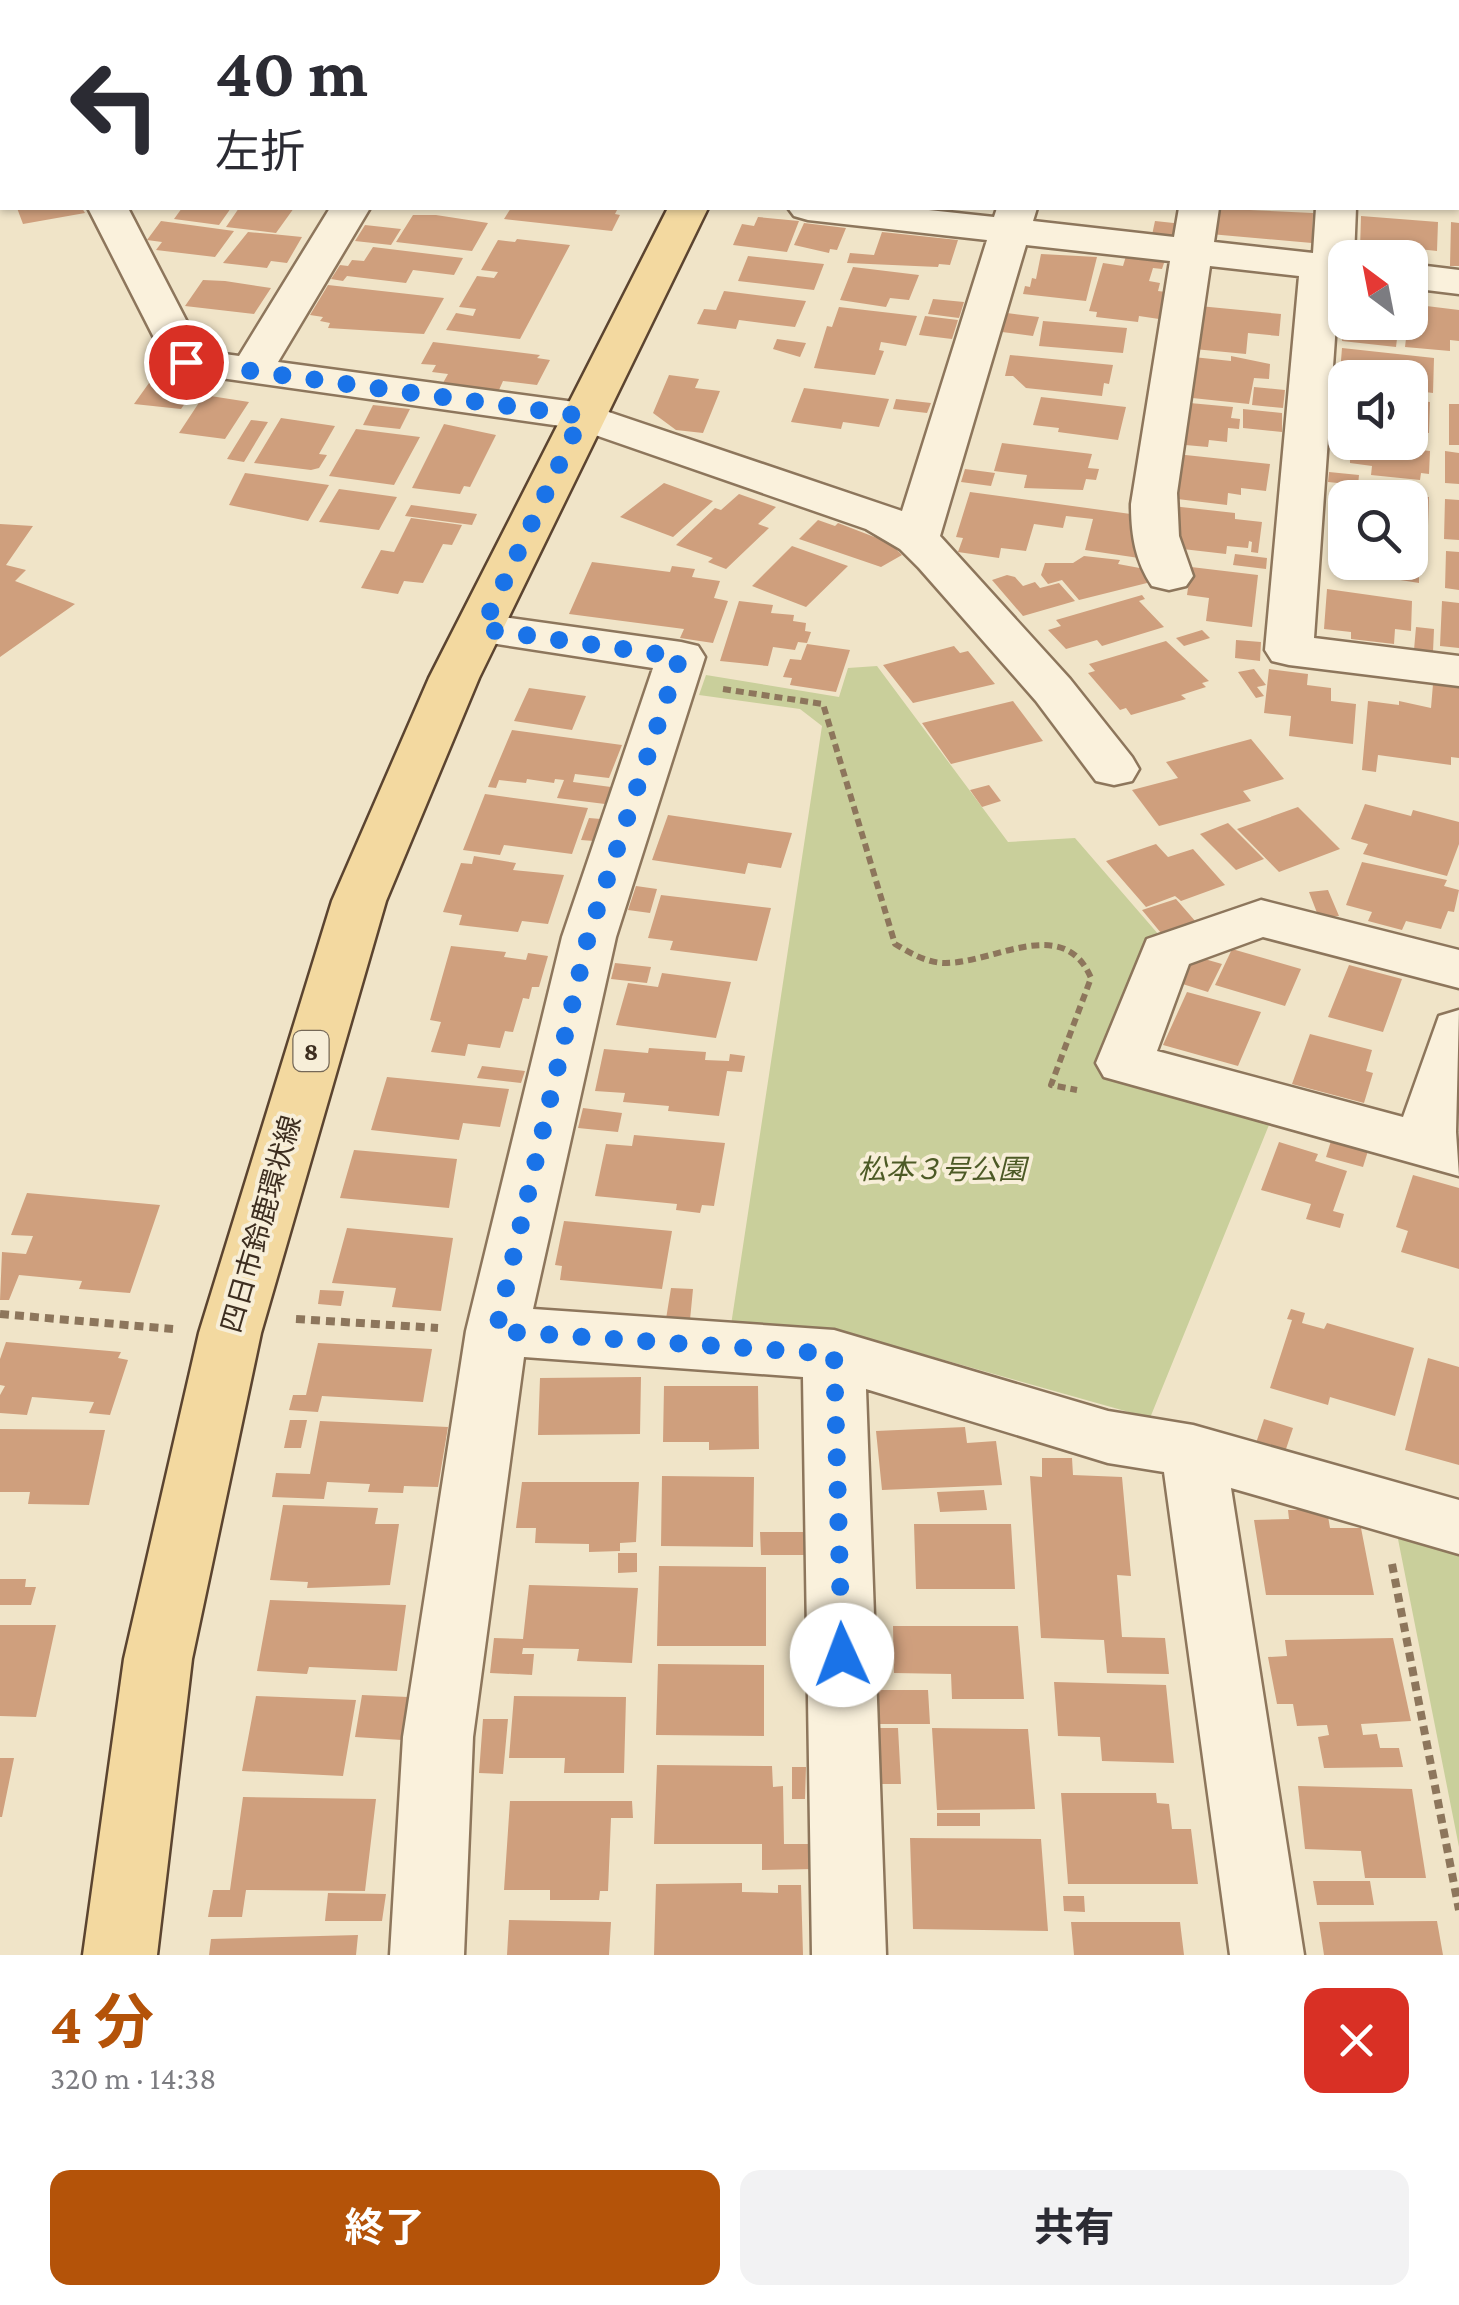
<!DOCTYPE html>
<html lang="ja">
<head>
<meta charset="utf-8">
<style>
  :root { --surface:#fff; --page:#f2f2f3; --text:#2b2b33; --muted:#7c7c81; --accent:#b45309 }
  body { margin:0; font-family:"Crimson Pro","Noto Sans JP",serif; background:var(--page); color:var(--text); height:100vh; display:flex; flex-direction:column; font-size:38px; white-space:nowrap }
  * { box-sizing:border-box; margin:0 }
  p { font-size:32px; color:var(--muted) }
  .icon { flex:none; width:55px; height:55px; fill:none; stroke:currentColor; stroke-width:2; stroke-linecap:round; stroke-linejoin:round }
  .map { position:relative; height:1955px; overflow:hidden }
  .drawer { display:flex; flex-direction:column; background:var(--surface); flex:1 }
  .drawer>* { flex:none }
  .banner { position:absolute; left:0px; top:0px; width:1460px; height:210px; box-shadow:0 2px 8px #0004; background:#fff; color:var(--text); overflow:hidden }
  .needle { width:65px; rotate:328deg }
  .buttons { position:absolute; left:1328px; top:240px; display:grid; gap:20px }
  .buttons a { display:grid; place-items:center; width:100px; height:100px; border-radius:20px; background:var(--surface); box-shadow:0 2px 8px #0004; font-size:50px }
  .pin { position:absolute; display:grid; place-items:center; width:85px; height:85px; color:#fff; margin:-42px; border:5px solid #fff; border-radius:50%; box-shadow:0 2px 10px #0007 }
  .me { position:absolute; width:110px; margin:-55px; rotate:358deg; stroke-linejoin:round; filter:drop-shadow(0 0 8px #0008) }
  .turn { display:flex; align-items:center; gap:35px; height:210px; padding:0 50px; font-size:45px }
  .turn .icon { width:130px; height:130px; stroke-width:2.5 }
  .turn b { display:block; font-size:70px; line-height:85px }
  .round { display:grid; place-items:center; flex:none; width:105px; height:105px; border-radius:20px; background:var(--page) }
  .headline { display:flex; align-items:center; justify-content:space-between; height:170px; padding:0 50px }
  h1 { font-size:60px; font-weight:700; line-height:75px; color:var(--accent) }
  .button { display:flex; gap:20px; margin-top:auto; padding:20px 50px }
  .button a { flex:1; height:115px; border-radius:20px; background:var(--accent); color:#fff; font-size:40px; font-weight:700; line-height:115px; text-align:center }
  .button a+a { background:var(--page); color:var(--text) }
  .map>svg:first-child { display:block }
  .green { fill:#c9cf9b }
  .building { fill:#cf9f7d }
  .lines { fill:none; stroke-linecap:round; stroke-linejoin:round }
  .minor-casing { stroke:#8d765c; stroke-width:5 }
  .major-casing { stroke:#5b4430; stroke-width:5 }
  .path-far1 { stroke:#8d765c; stroke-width:6; stroke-dasharray:8 5; stroke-linecap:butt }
  .path { stroke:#8d765c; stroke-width:8; stroke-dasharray:9 6; stroke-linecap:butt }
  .minor { fill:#faf1dc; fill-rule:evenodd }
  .major { fill:#f3d9a0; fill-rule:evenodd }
  .route { stroke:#1a73e8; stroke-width:18; stroke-dasharray:0 32.4 }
  .labels { text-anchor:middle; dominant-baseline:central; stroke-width:8; stroke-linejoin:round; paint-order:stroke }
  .shield { fill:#f7eed8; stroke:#756857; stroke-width:2.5 }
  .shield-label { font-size:25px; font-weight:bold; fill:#3d2e20 }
  .park-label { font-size:28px; font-style:italic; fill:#4d5a26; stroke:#f7eed8 }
  .street-label { font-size:28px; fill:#3d2e20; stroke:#f7eed8 }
</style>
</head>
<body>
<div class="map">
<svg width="1459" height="1955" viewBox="0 0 1459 1955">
  <rect width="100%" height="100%" fill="#f0e4c8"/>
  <path class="green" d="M877,666L1008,842L1075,838L1159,935L1146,944L1097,1068L1271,1120L1150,1418L841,1331L731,1325L822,726L800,709L699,695L706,675L839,697L848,668Z
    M1396,1529L1459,1547V1847Z"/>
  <path class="building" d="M17,208H82L85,213L23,224Z
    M182,208H231L219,225L174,219Z
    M239,208H294L276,233L226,227Z
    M511,208H618L615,214L620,215L612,231L504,219Z
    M1205,208L1313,213L1312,243L1210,234Z
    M413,215H436L488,223L472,251L396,242Z
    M1361,216L1438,222L1437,251L1400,247V254L1360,250Z
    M758,217L799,221L787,252L733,245L742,224L754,226Z
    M161,221L234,231L215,257L156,250L162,242L147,240Z
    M1155,221L1183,224L1180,238L1152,235Z
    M1451,222L1459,223V266H1450Z
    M804,223L846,228L837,250L830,249L829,253L794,245Z
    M365,225L401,229L391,245L355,241Z
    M248,232L272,234L302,237L287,263L271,261L267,268L223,263Z
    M882,232L958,240L950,265L939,264L938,267L847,263L850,253L874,255Z
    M517,239L570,245L520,339L446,330L456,313L473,316L476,309L459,307L477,276L494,278L498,272L481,270L498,240L515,242Z
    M373,247L463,258L454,275L413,270L406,283L347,276L343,281L331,279L340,265L348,266L352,260L364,261Z
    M1041,254L1097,257L1086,301L1023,294L1025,286L1030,287L1032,278L1036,279Z
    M748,256L824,264L814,290L738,281Z
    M1126,256L1165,260L1162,269L1153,268L1149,281L1160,283L1158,291L1166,292L1159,319L1139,316L1138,322L1096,317L1097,312L1089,311L1103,263L1123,266Z
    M853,267L919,275L909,300L890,298L886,307L840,300Z
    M203,280L225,281L271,288L254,314L185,306Z
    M328,285L444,298L424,334L328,328L330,323L320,321L323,317L310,315Z
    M724,291L806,301L795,327L739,320L736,329L697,324L704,309L716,310Z
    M933,299L964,302L959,318L928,314Z
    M1410,304L1459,310V341L1450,340V351L1405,347Z
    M1199,306L1281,314L1279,336L1248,333L1246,354L1194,349Z
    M839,307L917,316L906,346L881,342L879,350L884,351L875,375L814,368L827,326L832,327Z
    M1007,313L1039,317L1033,336L1002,332Z
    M925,316L958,320L952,339L919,335Z
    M1043,321L1127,328L1123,353L1039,346Z
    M1345,322H1399L1396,347L1342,341Z
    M777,339L806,343L800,357L773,349Z
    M433,342L540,355L537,358L550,360L537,385L503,381L499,390L443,383L448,374L432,372L436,365L421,364Z
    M1342,348L1434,358L1433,393L1410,390V378H1357L1340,373Z
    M1010,355L1113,365L1109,384L1104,383L1102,396L1026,388L1013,376H1005Z
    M1231,356L1270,364L1269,379L1254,378L1249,404L1183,397L1193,357L1231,361Z
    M669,375L699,379L695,388L720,391L703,433L676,430L653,413Z
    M166,381L195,389L181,409L134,404L149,383L162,385Z
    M1254,387L1285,390L1283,408L1252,405Z
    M804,388L889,399L879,427L843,422L841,429L791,422Z
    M204,395L249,402L225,439L179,433Z
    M1041,397L1126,407L1118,440L1058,432L1059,428L1033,425Z
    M896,399L931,403L927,413L893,409Z
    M1410,400L1430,402L1429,433L1410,431Z
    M1179,402L1233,407L1231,418L1240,419L1239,429L1228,428L1227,442L1209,440L1208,447L1174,444Z
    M1449,404H1459V445H1449Z
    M373,405L410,409L400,429L363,425Z
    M1243,409L1282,413V432L1243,428Z
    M281,418L335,426L319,454L327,455L319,468L311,470L254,463Z
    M251,420L268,422L244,462L227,459Z
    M444,424L496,435L470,487L464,486L460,494L412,488Z
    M356,429L420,437L394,485L329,476Z
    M1340,442L1430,451L1429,474L1421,473L1420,480L1371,475L1372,466L1350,463V456L1339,455Z
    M1002,443L1092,454L1088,468L1099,469L1096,480L1086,479L1083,490L1024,488L1027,475L994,471Z
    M1445,451L1459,453V484L1445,483Z
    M1176,454L1270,464L1266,491L1241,488V495L1228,493L1227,505L1169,498Z
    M965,469L995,473L991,486L961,482Z
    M1329,472L1359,475L1358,485L1328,482Z
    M245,473L329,485L308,521L229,505Z
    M664,483L713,501L673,537L620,517Z
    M339,489L397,497L379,530L319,522Z
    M970,492L1138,515L1139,558L1085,550L1093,519L1066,516L1063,528L1034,524L1026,551L1001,548L999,558L958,552L963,538L956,537Z
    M739,494L776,507L758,524L769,528L726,569L708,562L713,558L676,545L715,508L721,510Z
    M1410,495L1429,497L1428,526L1410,524Z
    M1445,499L1459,500V540L1444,539Z
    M411,505L477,514L472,525L405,516Z
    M1172,506L1235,513V519L1262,522L1258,553L1251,552L1252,542L1249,541L1248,548L1227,546L1226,554L1174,548Z
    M411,518L462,525L452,545L443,544L423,583L404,581L398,594L361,588L381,550L394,552Z
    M818,520L835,526L838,523L890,543L902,555L881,567L799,539Z
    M0,524L33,526L6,565L26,570L15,581L75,604L0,657Z
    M792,546L848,566L806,607L752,586Z
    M1410,546L1419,547V583L1332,569L1333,547L1345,548V562H1410Z
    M1446,551L1459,552V590L1445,588Z
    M1235,554L1267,558L1266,569L1233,565Z
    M1084,556L1120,560L1118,564L1145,569L1155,581L1079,600L1062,580L1048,584L1041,575L1045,563H1073Z
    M592,562L670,572L672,566L695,569L692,577L720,581L714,598L728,601L713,643L680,638L684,629L569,614Z
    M1191,567L1258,575L1252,627L1206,621L1209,598L1187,595Z
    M1007,575L1015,577L1023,586L1035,582L1040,588L1059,583L1075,601L1023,616L992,580Z
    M1327,589L1412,601L1411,631L1395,629L1394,644L1351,639V632L1324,629Z
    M1142,595L1145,599L1139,601L1164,627L1102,646L1097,640L1066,649L1048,630L1061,626L1056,620Z
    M739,601L773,605L771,613L794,615L793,621L806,623L805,631L811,632L807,643L798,642L795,650L773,647L768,666L720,661Z
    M1442,601L1459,603V648L1440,646Z
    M1416,627L1434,629L1433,652L1414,650Z
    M1202,630L1210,638L1184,646L1176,638Z
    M1236,640L1261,642L1260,661L1235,658Z
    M1166,641L1209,681L1202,683L1206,687L1181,695L1186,699L1131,715L1126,708L1120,710L1088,673L1095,671L1089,664Z
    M807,644L850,650L836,692L790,685L792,678L783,677L790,659L801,660Z
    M954,646L960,653L968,651L995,684L913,703L883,665Z
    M1254,669L1266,685L1257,687L1264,696L1256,698L1238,672Z
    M1269,669L1308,674L1307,685L1331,688V701L1356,704L1353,744L1289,736L1291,716L1264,713Z
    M1433,684L1459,688V758L1451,757V765L1378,755L1376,772L1362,770L1368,701L1399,705V701L1431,708Z
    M529,688L586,696L572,730L514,721Z
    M1013,701L1043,741L951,764L922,723Z
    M512,730L622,745L609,778L575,774L573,782L611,787L605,804L557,798L564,780L555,779L554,783L527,779L526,783L499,780L496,788L488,787Z
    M1251,739L1284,779L1243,791L1251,801L1159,826L1132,790L1178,778L1166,762Z
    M989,785L1001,801L982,807L970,790Z
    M485,794L588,808L572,854L504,845L500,855L463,850Z
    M1365,804L1411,816L1413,810L1459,822V844L1447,876L1363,854L1368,844L1351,839Z
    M1298,807L1340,849L1279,872L1237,829Z
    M668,815L792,833L781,868L748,863L745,874L652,860Z
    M589,818L601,819L594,841L581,840Z
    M1228,823L1264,859L1236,870L1200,834Z
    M1156,844L1168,857L1193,849L1225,885L1181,901L1175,896L1146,907L1106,861Z
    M474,856L516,863L513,870L564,875L548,924L522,921L518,932L459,925L462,915L443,912L461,863L472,864Z
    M1362,862L1447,880L1444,886L1459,890L1454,912L1448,911L1441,929L1406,921L1402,930L1368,921L1372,912L1346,905Z
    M636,886L657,889L650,913L628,910Z
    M1328,890L1339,916L1319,918L1309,892Z
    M661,895L771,908L757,961L670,950L673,941L648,938Z
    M1176,899L1196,922L1161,933L1142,910Z
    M451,946L506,952L504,957L526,960L528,953L548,956L539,987H532L529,999L523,998L513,1032L505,1031L500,1048L468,1044L465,1056L431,1052L441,1022L430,1020Z
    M1232,949L1301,969L1285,1006L1215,985Z
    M1194,956L1222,964L1208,992L1173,981Z
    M615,963L651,967L647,983L611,979Z
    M1349,965L1402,979L1383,1032L1328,1017Z
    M662,973L731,982L716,1038L616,1025L628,983L658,987Z
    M1187,992L1261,1012L1238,1066L1163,1045Z
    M1310,1034L1372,1050L1366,1071L1373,1073L1364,1103L1292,1084Z
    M649,1048L706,1052L705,1060L729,1061L730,1054L745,1056L742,1072L727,1071L719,1116L668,1111L669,1106L623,1102L625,1093L595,1091L604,1049L648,1053Z
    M482,1066L525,1071L521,1083L477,1078Z
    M387,1077L509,1089L500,1127L463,1123L459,1140L371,1130Z
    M583,1108L622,1113L618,1132L578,1128Z
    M634,1135L725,1143L714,1206L702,1205L700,1213L676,1210L677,1204L595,1196L606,1144L632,1146Z
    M1331,1141L1368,1151L1363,1167L1326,1157Z
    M1279,1142L1318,1154L1315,1161L1347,1171L1333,1211L1344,1214L1340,1228L1306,1219L1311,1204L1261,1190Z
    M354,1150L457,1159L449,1208L340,1198Z
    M1413,1175L1459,1188V1269L1401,1252L1408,1231L1396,1227Z
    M27,1193L160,1205L130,1293L79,1289L82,1281L19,1275L9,1300H0L2,1252L26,1254L33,1236L11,1235Z
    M564,1221L672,1231L662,1289L560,1280L562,1266L555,1265Z
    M347,1228L453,1238L441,1311L392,1307L396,1288L332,1283Z
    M671,1288L693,1289L690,1320L666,1319Z
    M320,1290L344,1291L341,1306L318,1304Z
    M1291,1309L1305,1313L1302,1323L1324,1329L1327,1323L1414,1348L1395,1416L1330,1397L1328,1405L1270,1388L1292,1320L1287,1319Z
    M6,1342L121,1352L118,1358L128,1360L110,1415L89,1413L94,1402L32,1397L27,1415L0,1413V1395L5,1386L0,1385V1359Z
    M318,1343L432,1349L423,1402L322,1396L318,1412L289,1410L293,1395H306Z
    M1428,1358L1459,1367V1465L1405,1450Z
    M641,1377L640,1434L538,1435L540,1378Z
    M664,1386H758L759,1449L709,1450V1442H663Z
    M1264,1419L1293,1428L1284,1455L1255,1446Z
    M290,1420H307L301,1448H284Z
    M320,1421L448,1427L438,1487L404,1486L403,1493L368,1492L370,1484L327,1482L324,1499L272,1497L276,1473L310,1474Z
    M965,1427L967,1443L996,1441L1002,1485L882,1490L876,1431Z
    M0,1429L105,1430L89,1505L28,1504L30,1492H0Z
    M1042,1458H1072L1073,1475L1122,1477L1131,1576L1117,1575L1122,1637L1165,1638L1169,1674L1107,1673L1104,1640L1041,1638L1030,1476L1042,1477Z
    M662,1476L754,1477L753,1547L661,1546Z
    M522,1482H639L636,1542L620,1543V1551L589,1552V1544L535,1543L536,1528H516Z
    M984,1490L987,1510L940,1512L937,1492Z
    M283,1505L378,1508L375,1524H399L390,1585L307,1588L308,1582L270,1580Z
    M1288,1510H1327L1330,1528H1361L1374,1595H1266L1254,1520L1289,1519Z
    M914,1524H1011L1015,1589H916Z
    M760,1532H807V1555H761Z
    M618,1553H637V1572L618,1573Z
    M659,1566L766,1567V1646H657Z
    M0,1579H26L25,1587H36L31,1605H0Z
    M529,1585L638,1588L632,1663L577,1661L579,1649L523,1648L522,1654H534L532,1675L490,1673L494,1638L523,1639Z
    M270,1600L406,1605L397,1671L309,1667L307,1674L257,1671Z
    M0,1625H56L36,1717L0,1716Z
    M893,1626H1018L1024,1699H952L951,1674L894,1673Z
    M1393,1638L1411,1721L1361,1724L1363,1735L1377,1734L1380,1748H1399L1403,1767L1324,1768L1318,1737L1329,1735L1327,1725L1297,1726L1293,1704H1277L1268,1657L1287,1656L1285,1640Z
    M658,1664L764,1665V1736L656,1735Z
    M1054,1682L1166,1685L1174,1763L1102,1761L1100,1737L1058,1736Z
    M876,1690H928L930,1724H877Z
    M362,1695L408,1697L402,1740L355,1737Z
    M256,1696L356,1700L343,1776L242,1771Z
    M514,1696L626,1697L624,1773H564L565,1758H509Z
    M483,1719H508L503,1774L479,1773Z
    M879,1728H898L901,1784H881Z
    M932,1728L1028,1729L1035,1809L937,1810Z
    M0,1758H14L2,1817H0Z
    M657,1765L772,1766L773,1787L783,1786L784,1844H814L815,1869L762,1870V1844H654Z
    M792,1767H806L805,1799H792Z
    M1298,1786L1412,1789L1426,1878H1365L1361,1851L1305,1849Z
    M1061,1793H1156L1157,1803L1169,1804L1172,1829H1191L1198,1884H1068Z
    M243,1797L376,1799L365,1891L246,1890L242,1917H208L213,1890H230Z
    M510,1801H632L633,1818H611L608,1891H600L599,1900H550V1890H504Z
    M937,1813H980V1826H937Z
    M910,1838L1041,1839L1048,1931L913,1929Z
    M1313,1881H1370L1374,1905H1317Z
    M742,1883V1892L778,1893V1885H801L803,1955H654L656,1884Z
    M328,1893L386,1894L382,1921H325Z
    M1063,1896H1084L1085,1912L1064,1911Z
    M509,1920L611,1922L609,1955H507Z
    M1437,1921L1443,1955H1324L1319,1922Z
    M1071,1922H1180L1184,1955H1074Z
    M358,1935L356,1955H209L211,1939Z"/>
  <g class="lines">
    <g class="minor-casing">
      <path id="minor" d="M1214,0H1250V2H1214Z
        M0,112H2V135H0Z
        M88,208H128L202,351L239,356L330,208H370L278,362L582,403L902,511L987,240L808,220L794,216L788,208H910L994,217L997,208H1037L1033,221L1174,237L1179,208H1219L1214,242L1313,253L1316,208H1356L1354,258H1345V281H1339L1314,638L1459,656V686L1289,665L1272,661L1265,650L1299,276L1210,266L1177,493L1179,536L1193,576L1186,586L1169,590L1152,586C1135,561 1131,534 1131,504L1170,261L1026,245L940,536L1070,679L1132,757L1139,769L1132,781L1114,785L1096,781L1036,701L919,568L900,549L866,529L575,428L171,371Z
        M1410,264L1459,270V294L1410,288Z
        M482,614L681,642L698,646L705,657L616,937L533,1309L834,1330L1108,1411L1193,1425L1459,1500V1554L1231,1488L1304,1955H1230L1164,1472L1108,1463L866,1389L886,1955H812L803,1377L524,1357L473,1737L464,1955H390L403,1737L466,1331L562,937L653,668L465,639L458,629L465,619Z
        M1261,900L1459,950V988L1263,937L1189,964L1157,1051L1403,1117L1439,1016L1459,1010L1456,1132L1459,1176L1104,1077L1096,1063L1147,939Z"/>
    </g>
    <g class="major-casing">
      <path id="major" d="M668,208H708L479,678L386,901L261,1333L192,1659L157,1955H83L124,1659L199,1333L332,901L429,678Z"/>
    </g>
    <path class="path-far1" d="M723,689L823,704L895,944C910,953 927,963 945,963C995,963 1064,914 1091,978L1051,1085L1077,1090"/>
    <path class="path" d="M0,1314L173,1329
      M296,1319L438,1328
      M1392,1564L1459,1910"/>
    <use href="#minor" class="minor"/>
    <use href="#major" class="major"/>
  </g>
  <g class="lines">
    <path class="route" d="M186,362L582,416L482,629L680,657L588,937L496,1331L834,1354L842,1655"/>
  </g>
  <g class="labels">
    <rect class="shield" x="293.5" y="1031" width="35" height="40" rx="8"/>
    <g class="shield-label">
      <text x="311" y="1051">8</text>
    </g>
    <g class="park-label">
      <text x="942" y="1169">松本３号公園</text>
    </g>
    <g class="street-label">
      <text transform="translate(261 1224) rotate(-74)">四日市鈴鹿環状線</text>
    </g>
  </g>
</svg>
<div class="buttons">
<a><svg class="needle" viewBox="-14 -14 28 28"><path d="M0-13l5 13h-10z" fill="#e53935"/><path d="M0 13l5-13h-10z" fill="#7c7c81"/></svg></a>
<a><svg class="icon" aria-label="sound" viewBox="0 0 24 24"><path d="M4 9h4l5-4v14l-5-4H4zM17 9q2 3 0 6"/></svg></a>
<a><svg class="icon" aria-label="search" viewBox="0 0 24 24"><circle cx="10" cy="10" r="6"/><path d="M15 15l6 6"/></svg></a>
</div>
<div class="pin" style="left:186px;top:362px;background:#d93025"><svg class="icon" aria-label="arrive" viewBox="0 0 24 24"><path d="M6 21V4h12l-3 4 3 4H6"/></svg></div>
<svg class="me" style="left:842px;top:1655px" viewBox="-20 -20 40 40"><circle r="19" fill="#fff"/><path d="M0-13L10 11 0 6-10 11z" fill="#1a73e8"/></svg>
<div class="banner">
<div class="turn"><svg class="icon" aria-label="left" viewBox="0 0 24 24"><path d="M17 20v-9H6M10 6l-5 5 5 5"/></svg><div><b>40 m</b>左折</div></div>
</div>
</div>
<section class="drawer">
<div class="headline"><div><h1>4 分</h1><p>320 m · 14:38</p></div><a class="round" style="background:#d93025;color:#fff"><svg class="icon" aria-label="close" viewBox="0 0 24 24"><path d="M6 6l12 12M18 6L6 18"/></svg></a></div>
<div class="button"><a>終了</a><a>共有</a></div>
</section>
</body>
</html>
